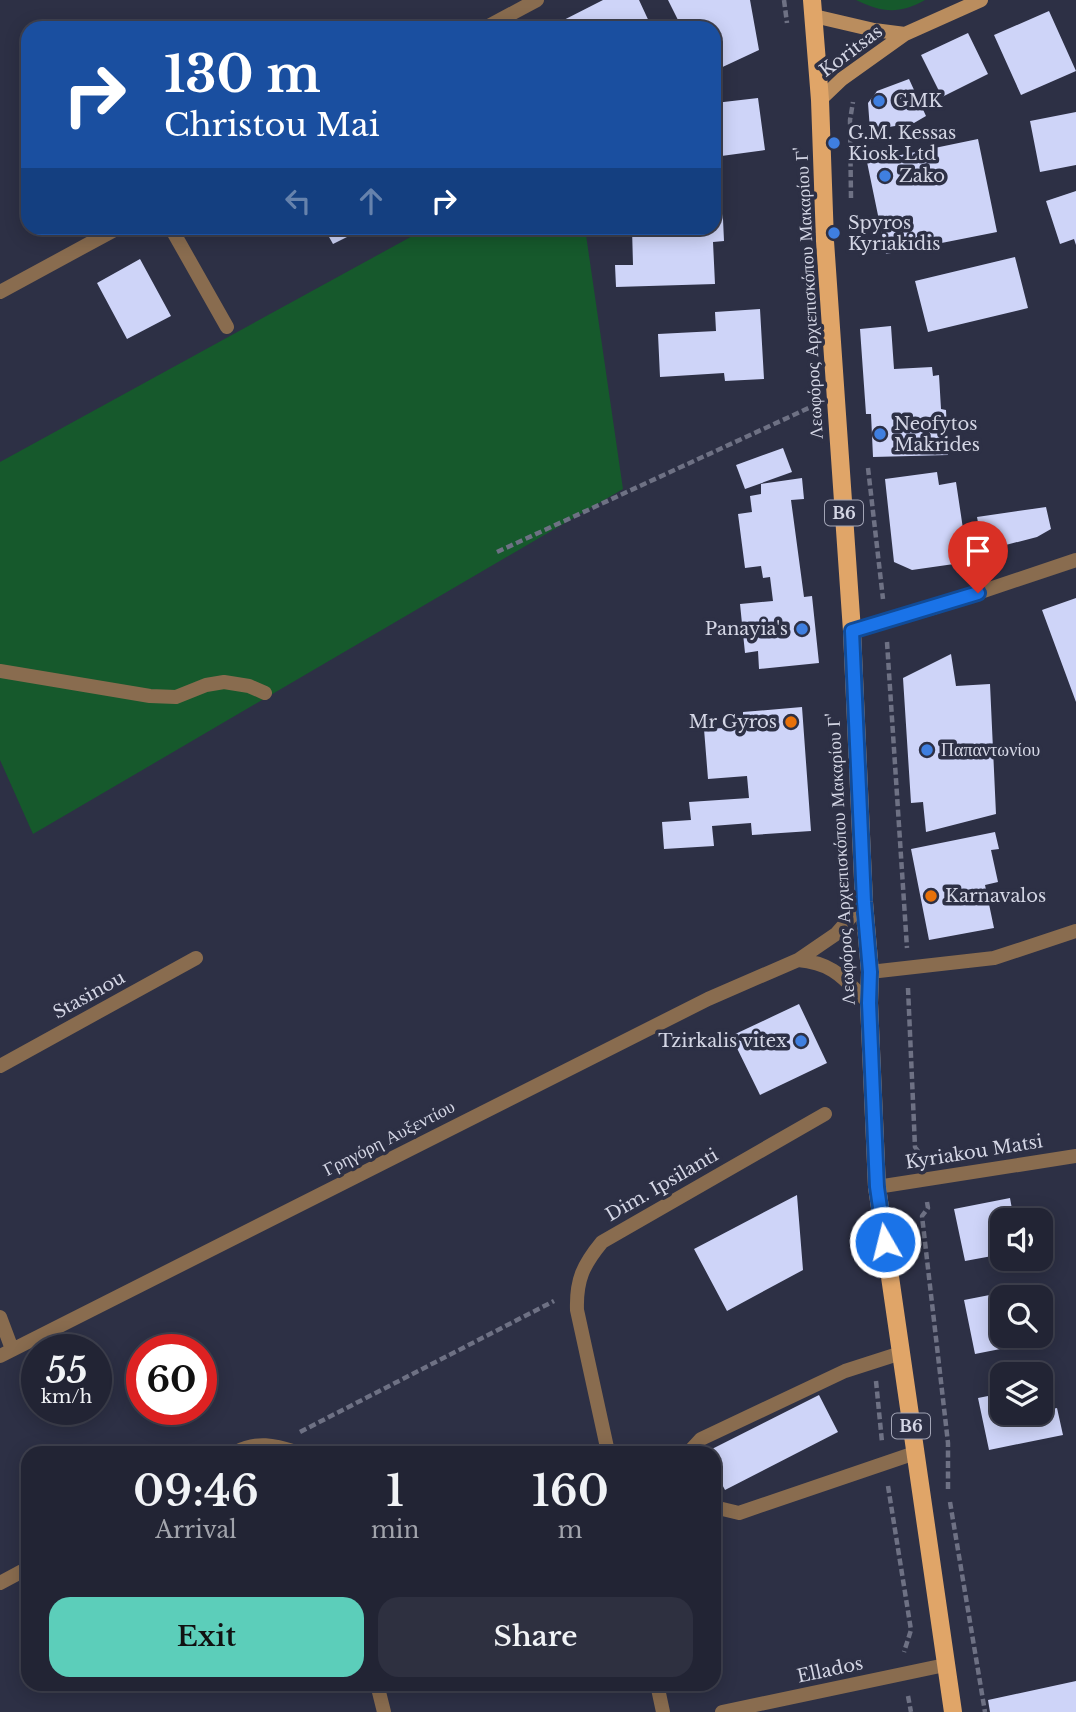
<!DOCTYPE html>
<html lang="en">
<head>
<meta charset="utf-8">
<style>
  :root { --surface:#222434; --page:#2e3040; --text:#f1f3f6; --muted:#a2a4ac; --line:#3f414f; --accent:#5cceba }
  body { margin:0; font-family:"Libre Baskerville",serif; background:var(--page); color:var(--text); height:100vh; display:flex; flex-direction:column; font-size:26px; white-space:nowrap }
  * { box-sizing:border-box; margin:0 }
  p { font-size:23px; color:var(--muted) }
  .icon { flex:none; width:38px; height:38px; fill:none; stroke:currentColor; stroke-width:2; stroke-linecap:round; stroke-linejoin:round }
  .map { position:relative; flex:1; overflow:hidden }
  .side { position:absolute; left:21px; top:1446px; width:700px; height:245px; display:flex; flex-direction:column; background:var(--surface); border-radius:21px; box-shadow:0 4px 18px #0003,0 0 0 2px var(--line) }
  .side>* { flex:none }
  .guide { position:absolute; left:21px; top:21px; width:700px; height:214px; border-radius:21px; box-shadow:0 4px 18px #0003,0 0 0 2px var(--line); background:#1a4fa0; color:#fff; overflow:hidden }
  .buttons { position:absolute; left:990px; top:1208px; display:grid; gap:14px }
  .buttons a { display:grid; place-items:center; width:63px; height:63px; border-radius:14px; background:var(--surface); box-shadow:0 4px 18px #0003,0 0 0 2px var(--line); font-size:35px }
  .speed { position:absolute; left:21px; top:1334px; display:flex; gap:14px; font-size:35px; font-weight:700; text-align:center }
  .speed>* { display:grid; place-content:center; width:91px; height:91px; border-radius:50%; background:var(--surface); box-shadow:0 4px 18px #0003,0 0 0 2px var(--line); line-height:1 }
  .speed small { font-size:18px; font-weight:400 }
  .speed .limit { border:10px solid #d22; background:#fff; color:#111 }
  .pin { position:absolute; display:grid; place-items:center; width:60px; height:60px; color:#fff; margin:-72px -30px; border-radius:50% 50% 50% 0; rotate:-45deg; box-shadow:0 0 7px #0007 }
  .pin .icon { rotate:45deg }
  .me { position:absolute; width:77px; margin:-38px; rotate:352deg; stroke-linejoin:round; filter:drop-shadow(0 0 5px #0008) }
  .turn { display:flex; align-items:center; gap:24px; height:147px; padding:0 28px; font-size:32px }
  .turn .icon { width:91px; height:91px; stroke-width:2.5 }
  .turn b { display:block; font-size:49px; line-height:60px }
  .lanes { display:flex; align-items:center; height:66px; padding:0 28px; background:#0003; justify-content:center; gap:35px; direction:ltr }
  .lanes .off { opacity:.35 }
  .eta { display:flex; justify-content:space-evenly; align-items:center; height:119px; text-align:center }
  .eta b { font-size:42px; font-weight:600; line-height:49px }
  .button { display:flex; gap:14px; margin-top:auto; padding:14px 28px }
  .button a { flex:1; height:80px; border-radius:21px; background:var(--accent); color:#111; font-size:28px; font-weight:600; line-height:80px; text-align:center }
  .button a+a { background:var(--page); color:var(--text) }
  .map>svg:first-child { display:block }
  .green { fill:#16592c }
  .building { fill:#ced4f8 }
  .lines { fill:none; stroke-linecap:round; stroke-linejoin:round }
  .path { stroke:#6e7184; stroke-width:4.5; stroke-dasharray:7 3.5; stroke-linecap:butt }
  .lane { stroke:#896c4f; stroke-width:14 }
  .street { stroke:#896c4f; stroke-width:14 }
  .secondary { stroke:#ba8d5e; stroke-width:14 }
  .primary { stroke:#e0a568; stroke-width:18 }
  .route-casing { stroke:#114b97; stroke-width:18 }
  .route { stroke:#1a73e8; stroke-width:12 }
  .shop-dot { fill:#3f7fe0; stroke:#2d3045; stroke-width:2.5 }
  .food-dot { fill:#e8710a; stroke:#2d3045; stroke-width:2.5 }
  .labels { text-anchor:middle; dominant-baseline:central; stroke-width:7; stroke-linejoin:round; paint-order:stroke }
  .shield { fill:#2d3045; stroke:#a2a4b5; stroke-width:2 }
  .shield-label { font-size:16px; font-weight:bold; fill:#d4d6e5 }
  .street-label { font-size:18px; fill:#d4d6e5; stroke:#2d3045 }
  .poi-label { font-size:18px; fill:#d4d6e5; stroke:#2d3045; text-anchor:start }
</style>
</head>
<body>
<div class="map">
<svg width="1076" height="1712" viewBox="0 0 1076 1712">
  <rect width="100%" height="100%" fill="#2d3045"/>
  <path class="green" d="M856,0H925C900,14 882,13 856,0Z
    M427,228H585L623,489L33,834L0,760V462Z"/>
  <path class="building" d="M603,0H639L652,28H548Z
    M668,0H750L759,50L714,71V28H682Z
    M1049,11L1076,71L1021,95L994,35Z
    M968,33L988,74L942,97L921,55Z
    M909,79L926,116L914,123L870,130L868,103L877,91Z
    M758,98L765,150L714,157V119H717L715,103Z
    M1076,112V165L1040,172L1030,121Z
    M978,139L997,232L886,254L867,162Z
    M714,175H721L724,241L713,242L715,284L616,287L615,265H633L632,228H714Z
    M1076,191V245L1074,239L1060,244L1046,201Z
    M324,228H365L333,244Z
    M1015,257L1028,308L928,332L915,281Z
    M140,259L171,316L127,339L97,283Z
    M760,309L764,379L725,381L724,373L660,377L658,334L716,331L715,312Z
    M891,326L894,369L932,367L933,376L939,375L941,409L946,410L948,455L873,457L871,414H866L860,329Z
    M783,448L792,472L745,489L736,465Z
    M937,472L939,485L956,482L968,562L912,570L894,562L885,479Z
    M802,478L804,499L791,500L804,597L812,596L819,663L759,669L758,651L745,653L740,604L773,601L770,577L763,578L761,566L745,568L738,514L752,512L750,496L761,494V484Z
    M1046,507L1051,529L1037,537L998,547L999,551L984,555L977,517Z
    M1076,598V702L1042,610Z
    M951,654L956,686L990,684L996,814L926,832L923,802L911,803L903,678Z
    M802,707L811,831L752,835L751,823L712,826L714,846L664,849L662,822L691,820L689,802L749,798L747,776L708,779L704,729L743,727V712Z
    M995,832L999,849L991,850L998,882L985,885L994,928L929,940L911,849Z
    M799,1004L827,1063L760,1095L731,1036Z
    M797,1195L803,1270L727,1311L694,1249Z
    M1010,1198L1014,1220H1003V1254L965,1261L954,1209Z
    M1010,1291L1011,1297H1003V1335H1019L1021,1345L975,1354L964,1300Z
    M1041,1389L1047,1410L1057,1408L1063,1435L989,1450L978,1398L1003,1393V1412H1041Z
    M819,1395L838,1432L725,1490L714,1469V1452H706Z
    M1076,1681V1712H990L988,1700Z"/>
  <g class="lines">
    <path class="path" d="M784,0L787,23
      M851,198L850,120L853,102
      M868,468L883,599
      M497,552L813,406
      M887,642L907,948
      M908,988L915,1147L923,1158
      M927,1202L928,1208L922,1216L948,1443V1490
      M876,1381L882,1442
      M300,1432L554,1301
      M888,1486L911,1630L904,1652
      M950,1502L985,1712
      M908,1696L911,1712"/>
    <path class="lane" d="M171,228L227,327
      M689,1452L701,1439L845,1371L901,1353
      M714,1507L739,1513L915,1453"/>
    <path class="street" d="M485,28L537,0
      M0,292L118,228
      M852,631L933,608L1076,560
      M0,671L150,696L176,697L206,685L224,682L249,686L265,693
      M798,960C834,963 844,979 869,1003
      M870,972L994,958L1076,931
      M0,1066L196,958
      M877,1187L1076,1156
      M0,1317L12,1349
      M0,1356L708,999L798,960L836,934L864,902
      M236,1452C257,1441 274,1445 296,1452
      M608,1452L577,1310C576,1280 583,1265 602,1242L825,1114
      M0,1583L28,1568
      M377,1684L384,1712
      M657,1684L663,1712
      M722,1712L945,1665"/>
    <path class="secondary" d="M814,16L874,30L905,34
      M820,100L842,79L905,34L981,0"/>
    <path class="primary" d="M812,0L820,100L825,241L852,631L864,902L870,972L869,1003L877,1187L953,1712"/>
  </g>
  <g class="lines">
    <g class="route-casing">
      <path id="route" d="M885,1242L877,1187L869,1003L870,972L864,902L852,631L978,593"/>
    </g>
    <use href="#route" class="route"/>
  </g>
  <g class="shop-dot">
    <circle cx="879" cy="101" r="7"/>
    <circle cx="834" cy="143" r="7"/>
    <circle cx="885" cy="176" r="7"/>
    <circle cx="834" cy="233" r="7"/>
    <circle cx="880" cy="434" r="7"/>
    <circle cx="802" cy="629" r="7"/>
    <circle cx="927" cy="750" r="7"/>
    <circle cx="801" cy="1041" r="7"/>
  </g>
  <g class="food-dot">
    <circle cx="791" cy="722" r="7"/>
    <circle cx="931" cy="896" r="7"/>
  </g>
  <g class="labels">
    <g class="shield">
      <rect x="825" y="500.5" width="38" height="25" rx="5"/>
      <rect x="892" y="1413.5" width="38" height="25" rx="5"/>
    </g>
    <g class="shield-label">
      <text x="844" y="513">B6</text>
      <text x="911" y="1426">B6</text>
    </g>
    <g class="street-label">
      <text transform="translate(851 51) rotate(-37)">Koritsas</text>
      <text transform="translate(809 293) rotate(-93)">Λεωφόρος Αρχιεπισκόπου Μακαρίου Γ'</text>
      <text transform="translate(841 859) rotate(-93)">Λεωφόρος Αρχιεπισκόπου Μακαρίου Γ'</text>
      <text transform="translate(89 995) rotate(-29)">Stasinou</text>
      <text transform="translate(389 1138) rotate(-27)">Γρηγόρη Αυξεντίου</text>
      <text transform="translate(974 1152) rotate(-9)">Kyriakou Matsi</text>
      <text transform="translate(662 1185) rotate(-30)">Dim. Ipsilanti</text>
      <text transform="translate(830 1670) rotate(-12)">Ellados</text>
    </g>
    <g class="poi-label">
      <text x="893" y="101">GMK</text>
      <text x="848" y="133">G.M. Kessas<tspan x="848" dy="21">Kiosk Ltd</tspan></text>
      <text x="899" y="176">Zako</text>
      <text x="848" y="223">Spyros<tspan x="848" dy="21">Kyriakidis</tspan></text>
      <text x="894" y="424">Neofytos<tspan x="894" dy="21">Makrides</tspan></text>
      <text x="788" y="629" text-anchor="end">Panayia's</text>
      <text x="777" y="722" text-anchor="end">Mr Gyros</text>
      <text x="941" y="750">Παπαντωνίου</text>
      <text x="945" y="896">Karnavalos</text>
      <text x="787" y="1041" text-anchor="end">Tzirkalis vitex</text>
    </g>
  </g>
</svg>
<div class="buttons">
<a><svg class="icon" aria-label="sound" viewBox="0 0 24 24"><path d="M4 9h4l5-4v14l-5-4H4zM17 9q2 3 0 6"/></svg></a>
<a><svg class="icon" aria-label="search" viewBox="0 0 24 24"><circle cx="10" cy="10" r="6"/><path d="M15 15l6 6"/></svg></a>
<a><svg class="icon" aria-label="layers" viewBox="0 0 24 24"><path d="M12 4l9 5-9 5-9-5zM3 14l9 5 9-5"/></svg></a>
</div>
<div class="speed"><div>55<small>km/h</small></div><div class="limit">60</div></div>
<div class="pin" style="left:978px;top:593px;background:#d93025"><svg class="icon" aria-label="arrive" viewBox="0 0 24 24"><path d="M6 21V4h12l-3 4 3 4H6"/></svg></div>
<svg class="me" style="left:885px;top:1242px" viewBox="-20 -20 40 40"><circle r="17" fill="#1a73e8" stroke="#fff" stroke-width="3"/><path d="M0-11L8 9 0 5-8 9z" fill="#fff"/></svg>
<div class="guide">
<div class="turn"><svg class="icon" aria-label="right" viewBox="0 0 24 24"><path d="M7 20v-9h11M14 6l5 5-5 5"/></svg><div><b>130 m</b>Christou Mai</div></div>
<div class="lanes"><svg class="icon off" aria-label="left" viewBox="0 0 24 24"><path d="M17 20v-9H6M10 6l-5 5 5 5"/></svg><svg class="icon off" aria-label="ahead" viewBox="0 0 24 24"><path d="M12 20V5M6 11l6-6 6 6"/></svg><svg class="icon" aria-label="right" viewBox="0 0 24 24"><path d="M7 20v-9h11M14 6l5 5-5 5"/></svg></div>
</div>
<section class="side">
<div class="eta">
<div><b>09:46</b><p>Arrival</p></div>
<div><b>1</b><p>min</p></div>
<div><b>160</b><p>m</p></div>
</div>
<div class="button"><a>Exit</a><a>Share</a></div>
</section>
</div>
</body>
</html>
